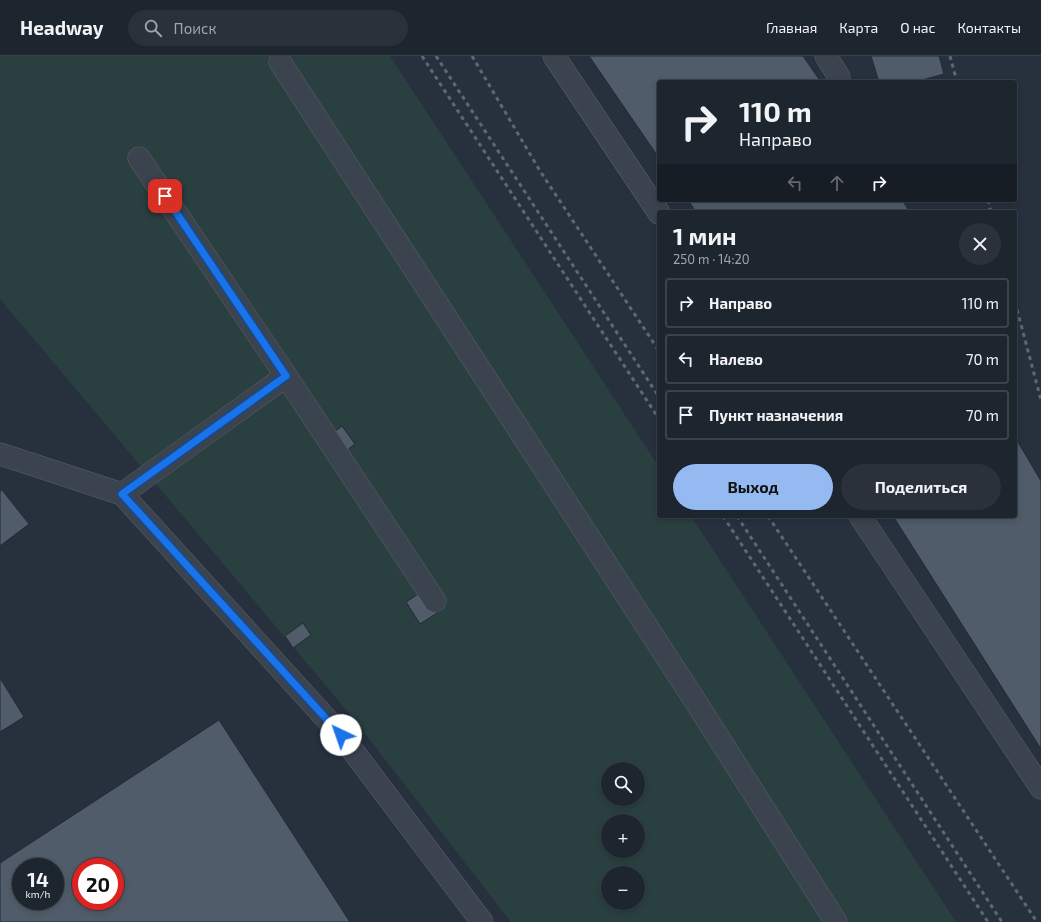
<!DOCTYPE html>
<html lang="ru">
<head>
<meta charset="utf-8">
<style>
  :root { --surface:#1d252e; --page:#2a313a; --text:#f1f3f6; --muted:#a0a5aa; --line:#3b424a; --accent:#95baf1 }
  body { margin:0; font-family:"Exo 2",sans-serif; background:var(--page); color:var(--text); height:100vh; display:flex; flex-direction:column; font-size:15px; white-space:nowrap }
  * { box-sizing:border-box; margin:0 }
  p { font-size:13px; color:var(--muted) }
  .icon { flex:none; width:22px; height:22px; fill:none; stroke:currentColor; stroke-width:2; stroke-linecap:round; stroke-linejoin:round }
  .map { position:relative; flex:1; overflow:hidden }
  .drawer { position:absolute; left:657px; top:154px; width:360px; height:308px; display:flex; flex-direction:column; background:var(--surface); border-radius:4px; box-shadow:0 2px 6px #0003,0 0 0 1px var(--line) }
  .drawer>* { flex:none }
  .top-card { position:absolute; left:657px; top:24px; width:360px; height:122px; border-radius:4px; box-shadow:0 2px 6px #0003,0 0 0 1px var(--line); background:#1d252e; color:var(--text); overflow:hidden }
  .tools { position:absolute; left:601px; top:706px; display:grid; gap:8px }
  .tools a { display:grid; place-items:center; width:44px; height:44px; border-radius:50%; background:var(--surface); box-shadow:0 2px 6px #0003,0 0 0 1px var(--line); font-size:20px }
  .speed { position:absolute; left:12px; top:802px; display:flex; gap:8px; font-size:20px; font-weight:700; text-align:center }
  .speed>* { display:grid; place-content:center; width:52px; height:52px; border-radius:50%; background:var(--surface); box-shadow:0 2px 6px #0003,0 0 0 1px var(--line); line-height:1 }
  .speed small { font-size:10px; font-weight:400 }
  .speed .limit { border:6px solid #d22; background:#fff; color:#111 }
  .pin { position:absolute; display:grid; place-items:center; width:34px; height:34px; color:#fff; margin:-17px; border-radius:8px; box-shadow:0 2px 6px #0006 }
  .me { position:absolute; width:44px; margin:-22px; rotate:318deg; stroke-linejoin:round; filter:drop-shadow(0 0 3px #0008) }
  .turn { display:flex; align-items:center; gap:14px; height:84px; padding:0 16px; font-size:18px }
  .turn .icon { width:52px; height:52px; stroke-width:2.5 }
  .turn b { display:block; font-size:28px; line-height:34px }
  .lanes { display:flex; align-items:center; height:38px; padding:0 16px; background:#0003; justify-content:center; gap:20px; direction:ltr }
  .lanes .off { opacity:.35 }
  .round { display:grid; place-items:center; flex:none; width:42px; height:42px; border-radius:21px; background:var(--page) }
  .head { display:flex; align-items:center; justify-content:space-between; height:68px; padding:0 16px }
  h1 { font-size:24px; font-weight:700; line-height:30px }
  .action { display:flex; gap:8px; margin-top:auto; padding:8px 16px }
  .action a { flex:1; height:46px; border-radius:24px; background:var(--accent); color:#111; font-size:16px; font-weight:700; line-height:46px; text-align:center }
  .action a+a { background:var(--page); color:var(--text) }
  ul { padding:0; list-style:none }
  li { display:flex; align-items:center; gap:12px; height:50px; margin:0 8px 6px; padding:0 8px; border:2px solid var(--line); border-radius:4px }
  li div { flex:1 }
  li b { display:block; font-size:15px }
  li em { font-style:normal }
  header { display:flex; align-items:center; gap:24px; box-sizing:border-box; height:56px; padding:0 20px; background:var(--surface); border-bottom:1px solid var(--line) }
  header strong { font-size:19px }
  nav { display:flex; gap:22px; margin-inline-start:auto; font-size:14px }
  .search { width:280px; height:36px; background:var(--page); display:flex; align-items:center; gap:10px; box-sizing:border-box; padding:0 14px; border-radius:22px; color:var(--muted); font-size:15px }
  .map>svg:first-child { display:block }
  .green { fill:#2a3f40; fill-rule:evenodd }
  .building { fill:#505c69; stroke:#222a35; fill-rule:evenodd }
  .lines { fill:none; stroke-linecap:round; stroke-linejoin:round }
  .minor-casing { stroke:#59616c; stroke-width:23 }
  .minor { stroke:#3b434e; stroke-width:22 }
  .rail { stroke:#5d6775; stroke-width:3; stroke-dasharray:4 4; stroke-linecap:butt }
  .route-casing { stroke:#114b97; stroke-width:10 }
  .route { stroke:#1a73e8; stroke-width:7 }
</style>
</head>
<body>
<header>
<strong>Headway</strong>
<div class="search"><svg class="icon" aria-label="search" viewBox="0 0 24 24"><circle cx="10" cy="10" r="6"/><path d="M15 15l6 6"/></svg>Поиск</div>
<nav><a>Главная</a><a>Карта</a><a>О нас</a><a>Контакты</a></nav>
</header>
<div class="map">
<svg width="1041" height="866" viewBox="0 0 1041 866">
  <rect width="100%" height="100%" fill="#27313e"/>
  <path class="green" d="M0,0H390L659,411V460H691L956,866H511L353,662L0,243ZM608,713H638V743H608ZM608,765H638V795H608ZM608,817H638V847H608Z"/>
  <path class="building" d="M589,0H803L821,26H659V102Z
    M871,0H939L944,18L915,26H879Z
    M688,144H902L910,156H696Z
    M342,370L355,388L342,398L329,380Z
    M1015,381L1041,425V693L893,460H1015Z
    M2,434L29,468L0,490V435Z
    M423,535L437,557L420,568L406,546Z
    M303,567L311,579L293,592L285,580Z
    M0,622L24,661L0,676Z
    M219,664L350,866H0V807ZM21,811H55V845H21ZM81,811H115V845H81Z"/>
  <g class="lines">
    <g class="minor-casing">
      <path id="minor" d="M554,0L659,157
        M826,0L839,21
        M280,6L692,640L836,866
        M286,320L435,545
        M0,398L122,438L286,320L139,102
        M122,438L341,679L482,866
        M860,460L1041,732"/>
    </g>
    <use href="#minor" class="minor"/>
    <path class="rail" d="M422,0L659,363
      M436,0L659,341
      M472,0L540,115L659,295
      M950,0L957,26
      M988,144L991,156
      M1015,246L1041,344
      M723,460L988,866
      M737,460L1002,866
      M768,460L1037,866"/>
  </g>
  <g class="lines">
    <g class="route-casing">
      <path id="route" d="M165,140L286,320L122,438L341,679"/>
    </g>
    <use href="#route" class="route"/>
  </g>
</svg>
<div class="tools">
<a><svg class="icon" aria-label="search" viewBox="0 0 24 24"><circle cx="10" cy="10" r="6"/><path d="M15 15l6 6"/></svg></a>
<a>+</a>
<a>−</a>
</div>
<div class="speed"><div>14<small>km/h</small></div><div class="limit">20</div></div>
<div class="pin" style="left:165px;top:140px;background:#d93025"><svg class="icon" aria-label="arrive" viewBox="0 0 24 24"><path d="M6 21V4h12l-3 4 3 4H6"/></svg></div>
<svg class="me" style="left:341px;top:679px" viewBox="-20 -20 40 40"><circle r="19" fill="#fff"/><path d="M0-13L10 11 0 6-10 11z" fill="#1a73e8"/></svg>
<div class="top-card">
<div class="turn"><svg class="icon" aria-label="right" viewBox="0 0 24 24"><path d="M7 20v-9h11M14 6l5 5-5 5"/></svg><div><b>110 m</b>Направо</div></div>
<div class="lanes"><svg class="icon off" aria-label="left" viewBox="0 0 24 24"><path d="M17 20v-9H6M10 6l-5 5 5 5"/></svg><svg class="icon off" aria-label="ahead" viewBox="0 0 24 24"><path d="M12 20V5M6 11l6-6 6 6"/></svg><svg class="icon" aria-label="right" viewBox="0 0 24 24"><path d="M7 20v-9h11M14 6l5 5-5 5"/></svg></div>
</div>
<section class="drawer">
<div class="head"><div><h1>1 мин</h1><p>250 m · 14:20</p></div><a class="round"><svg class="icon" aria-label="close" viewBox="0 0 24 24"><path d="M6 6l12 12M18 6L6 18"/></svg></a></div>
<ul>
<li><svg class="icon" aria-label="right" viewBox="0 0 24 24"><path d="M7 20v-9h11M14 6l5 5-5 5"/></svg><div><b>Направо</b></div><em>110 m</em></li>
<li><svg class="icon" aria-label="left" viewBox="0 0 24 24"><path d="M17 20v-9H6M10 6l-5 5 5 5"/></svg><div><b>Налево</b></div><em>70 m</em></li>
<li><svg class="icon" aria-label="arrive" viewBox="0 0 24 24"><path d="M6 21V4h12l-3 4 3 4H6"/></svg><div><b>Пункт назначения</b></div><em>70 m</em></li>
</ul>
<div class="action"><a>Выход</a><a>Поделиться</a></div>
</section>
</div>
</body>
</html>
